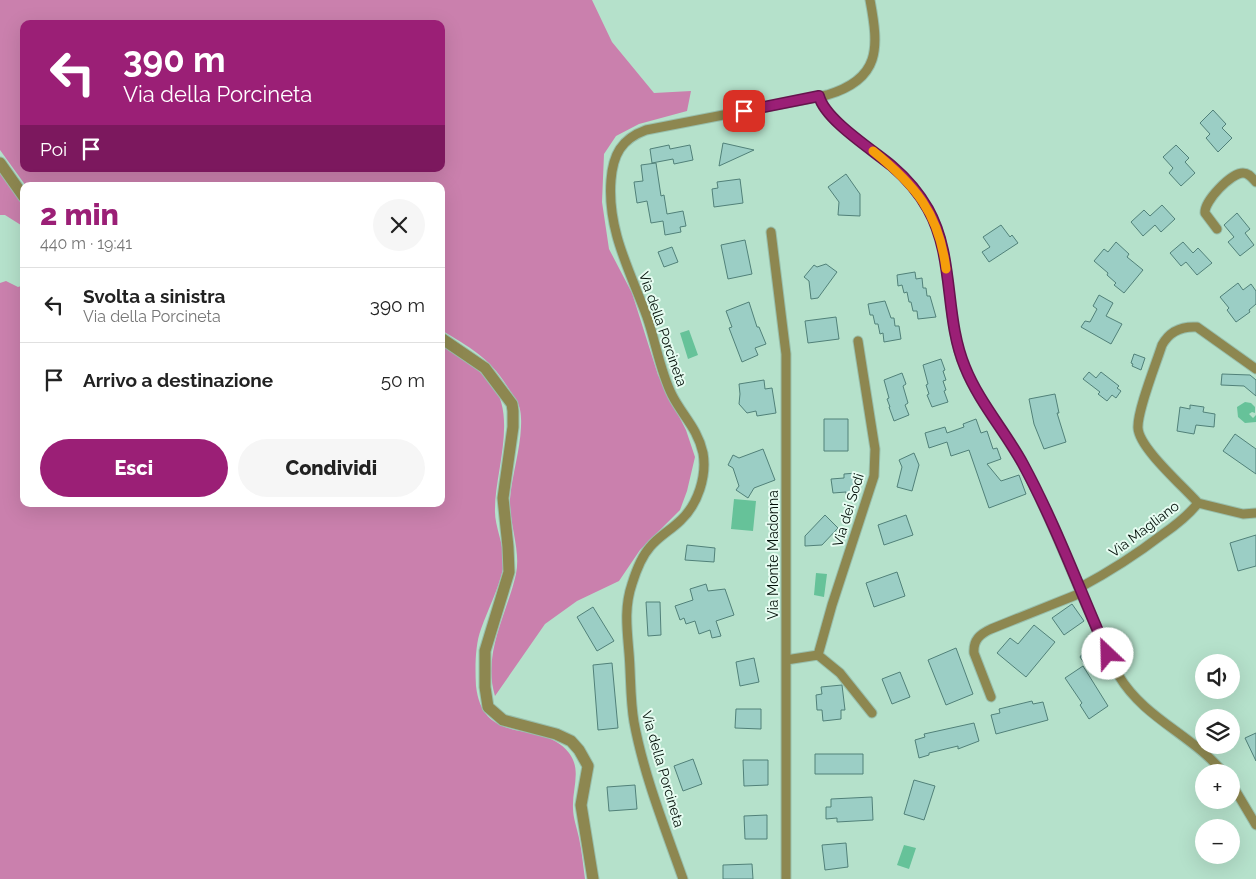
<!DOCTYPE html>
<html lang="it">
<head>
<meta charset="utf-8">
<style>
  :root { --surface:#fff; --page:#f6f6f6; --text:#222; --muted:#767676; --line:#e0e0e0; --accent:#9b1f76 }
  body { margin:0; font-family:Raleway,sans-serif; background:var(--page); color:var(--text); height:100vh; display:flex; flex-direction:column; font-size:19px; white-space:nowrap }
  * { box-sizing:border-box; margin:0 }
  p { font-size:16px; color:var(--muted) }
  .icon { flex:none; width:28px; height:28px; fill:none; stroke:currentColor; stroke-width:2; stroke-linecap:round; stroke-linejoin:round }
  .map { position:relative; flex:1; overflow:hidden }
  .side { position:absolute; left:20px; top:182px; width:425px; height:325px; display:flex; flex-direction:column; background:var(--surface); border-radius:10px; box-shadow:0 5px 20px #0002 }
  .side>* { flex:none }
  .hud { position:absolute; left:20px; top:20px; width:425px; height:152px; border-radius:10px; box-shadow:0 5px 20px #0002; background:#9b1f76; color:#fff; overflow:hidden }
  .controls { position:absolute; left:1195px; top:654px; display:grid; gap:10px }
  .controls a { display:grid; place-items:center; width:45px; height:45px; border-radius:50%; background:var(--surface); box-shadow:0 5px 20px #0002; font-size:25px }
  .pin { position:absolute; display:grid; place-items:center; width:42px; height:42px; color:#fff; margin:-21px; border-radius:10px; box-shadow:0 2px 8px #0006 }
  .me { position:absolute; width:55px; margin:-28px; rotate:336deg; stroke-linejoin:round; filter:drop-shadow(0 0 4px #0008) }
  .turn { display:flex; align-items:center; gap:18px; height:105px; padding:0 20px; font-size:22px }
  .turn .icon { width:65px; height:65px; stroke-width:2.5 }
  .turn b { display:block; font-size:35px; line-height:42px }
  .then { display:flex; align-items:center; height:48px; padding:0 20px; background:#0003; gap:10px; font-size:19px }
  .round { display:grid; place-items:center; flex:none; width:52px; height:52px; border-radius:26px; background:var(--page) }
  .overview { display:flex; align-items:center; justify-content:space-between; height:85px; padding:0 20px }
  h1 { font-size:30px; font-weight:800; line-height:38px; color:var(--accent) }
  .action { display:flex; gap:10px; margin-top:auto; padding:10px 20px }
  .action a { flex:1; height:58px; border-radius:30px; background:var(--accent); color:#fff; font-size:20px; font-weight:800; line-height:58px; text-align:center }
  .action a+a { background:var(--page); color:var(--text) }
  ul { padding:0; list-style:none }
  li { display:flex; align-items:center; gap:15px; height:75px; padding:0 20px; border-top:1px solid var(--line) }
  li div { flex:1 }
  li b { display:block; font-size:19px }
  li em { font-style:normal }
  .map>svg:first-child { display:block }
  .forest { fill:#ca80ad; fill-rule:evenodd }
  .water { fill:#66c299 }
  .building { fill:#9bcec5; stroke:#518179 }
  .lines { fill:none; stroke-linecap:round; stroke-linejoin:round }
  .minor-casing { stroke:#98bfac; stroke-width:11 }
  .tertiary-casing { stroke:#98bfac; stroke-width:13 }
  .minor { stroke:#8d8750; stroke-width:9 }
  .tertiary { stroke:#8d8750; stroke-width:11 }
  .route-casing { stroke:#65144d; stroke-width:12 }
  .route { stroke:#9b1f76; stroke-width:9 }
  .slow { stroke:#f59e0b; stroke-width:9 }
  .labels { text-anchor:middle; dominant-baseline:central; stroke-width:4; stroke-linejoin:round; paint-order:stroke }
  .street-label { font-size:14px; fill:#020f08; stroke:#e6fcf1 }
</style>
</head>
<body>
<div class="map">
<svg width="1256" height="879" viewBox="0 0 1256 879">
  <rect width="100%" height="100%" fill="#b5e1cb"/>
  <path class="forest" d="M0,0H592L612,42L654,93L691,91L687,111L639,124L616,136L604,154L602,202L609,249L632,293L658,375L686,430L695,457L687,491L680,510L640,550L619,581L577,601L545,624L495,696C482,654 507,614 516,574C521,550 509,524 510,499C512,475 520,451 521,427C522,405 518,403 507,386C489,357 469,347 441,330V186H26L0,150ZM24,24H441V169H24Z
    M0,170L24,205V227L5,215H0Z
    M6,281L18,287L24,285V504H441V343C459,356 477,367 491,383C518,414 495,472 495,509C494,528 507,549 503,569C498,590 488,609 481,629C475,645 475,668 476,686C483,749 543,718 569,753C582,770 572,789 573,808C573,818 577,828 579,838C582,852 583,865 585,879H0V283Z"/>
  <path class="water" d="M689,330L698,355L688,359L680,333Z
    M1245,402L1251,403L1255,407V413L1252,412L1249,414L1253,418L1256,415V422L1245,423L1238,417L1237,407Z
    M734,499L756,501L753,531L731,529Z
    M816,573L827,574L824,597L814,595Z
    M904,845L916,848L909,869L897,865Z"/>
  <path class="building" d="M1213,110L1226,124L1222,128L1232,138L1218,152L1206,138L1210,134L1200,123Z
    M723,143L754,150L719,166Z
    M669,145L670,149L690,145L693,160L674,164L673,159L652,163L650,149Z
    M1176,145L1189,158L1185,162L1195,173L1181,186L1169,173L1173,168L1163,157Z
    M656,163L661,196L664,195L667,214L683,211L686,226L680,227L681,232L665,235L663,221L651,223L647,201L637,203L634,182L643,181L641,165Z
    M846,174L860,194V216L838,215L839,202L828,187Z
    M740,179L743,203L714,207L712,189L718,188L717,182Z
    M1162,205L1175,219L1161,232L1155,225L1143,236L1131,222L1144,210L1150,216Z
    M1237,213L1250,229L1245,233L1254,245L1240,256L1228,242L1234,237L1224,225Z
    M1001,225L1010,237L1012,235L1018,243L989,262L982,252L990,247L983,237Z
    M745,240L752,274L728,279L721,245Z
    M1116,242L1129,254L1127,257L1143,270L1124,293L1114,285L1116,283L1107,275L1108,273L1094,261L1104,249L1108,252Z
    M1183,242L1193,253L1198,248L1212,263L1197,275L1186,262L1181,266L1170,253Z
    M672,247L678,262L664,267L658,252Z
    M826,264L837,272L818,298L811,299L809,281L804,277L814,265L817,267Z
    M915,272L916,279L922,278L923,288H926L927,296H930L936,317L918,319L917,311H913L911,302H909L907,292L904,293L902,285L898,286L897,275Z
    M1238,283L1243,290L1251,284L1256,291V304L1249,310L1250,312L1236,322L1227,310L1229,308L1220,297Z
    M1099,295L1113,303L1106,316L1122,324L1111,344L1081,327L1085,321L1090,322L1097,309L1093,306Z
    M885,301L891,318H894L895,326H899L901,339L884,342L883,333L880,334L878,324H875L873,315H870L868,304Z
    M749,302L757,327H759L766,344L755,348L758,355L742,362L729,328L732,327L726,311Z
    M836,317L839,339L808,343L805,321Z
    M1134,354L1145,358L1141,370L1132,366L1133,364L1131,363Z
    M941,359L945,370L943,371L946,380L943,381L946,390L944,391L948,402L932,407L927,395L929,394L926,385L928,384L923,365Z
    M1089,372L1096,378L1101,372L1119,386L1117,388L1121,391L1116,398L1112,395L1107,401L1098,394L1100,392L1083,379Z
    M902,373L906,384L903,386L908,403L905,405L909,415L894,421L889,407H890L887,399L889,398L884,380Z
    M1222,374L1250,375L1256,380V396L1244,386L1221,385Z
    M764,380L765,389L772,388L776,413L757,416L756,411L747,413L739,404L740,394L739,384Z
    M1055,394L1059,413H1057L1066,442L1044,449L1034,424L1029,399Z
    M1190,405L1204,407L1203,412L1215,414L1214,427L1196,425L1194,434L1177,431L1180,407L1190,409Z
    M824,419H848V451H824Z
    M976,419L981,433L987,431L993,449L997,448L1001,459L987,464L1001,481L1019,475L1026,494L989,508L969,450L951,456L947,442L929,448L925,433L945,427L947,433L964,427L963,424Z
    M1235,434L1256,449V474L1223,451Z
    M763,449L775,480L754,488L748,498L736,490L739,486L733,468L728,465L733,455L739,458Z
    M914,453L919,465L912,491L897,487L902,467L899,460Z
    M856,473L858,497L846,498V492L833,493L831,479L844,478V474Z
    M825,515L838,528L822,545L805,546V536Z
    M906,515L913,535L884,545L878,525Z
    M1256,535V566L1238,571L1230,543Z
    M687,545L715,548L714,562L685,560Z
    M897,572L905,596L874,607L866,583Z
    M706,584L708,591L725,589L734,615L716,621L721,636L712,638L710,630L699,634L695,621L686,624L684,618L680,620L675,606L693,600L690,589Z
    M646,602H660L661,635L648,636Z
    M1072,604L1084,621L1064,635L1052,618Z
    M593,607L614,641L597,651L577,617Z
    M1034,625L1055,642L1026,677L997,653L1010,638L1018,644Z
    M1089,644L1099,658L1086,666L1080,657Z
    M956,648L973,694L946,705L928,660Z
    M754,658L759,682L740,686L736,662Z
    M612,663L618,728L598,730L593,665Z
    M1083,666L1108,706L1089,719L1080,705L1082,703L1065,678Z
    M900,672L910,697L892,704L882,679Z
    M842,685L845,710H841V719L823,721L822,710H817L816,695L822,694L821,687Z
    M1032,701L1033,704L1043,702L1048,720L996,734L991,715L1000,713L999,709Z
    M736,709H761V729L735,728Z
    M974,723L979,741L958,749V746L929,753V755L919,758L915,740L925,737L924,734Z
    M1256,733V761L1245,738Z
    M815,754H863V774H815Z
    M693,759L702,784L683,791L674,766Z
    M743,760H768V785L744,786Z
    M914,780L935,786L924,820L904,814Z
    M635,785L637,809L609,811L607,787Z
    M872,797L873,820L837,822V818L826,819V807H831V799Z
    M767,815V839H745L744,816Z
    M846,843L848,867L825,870L822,845Z
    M752,864L753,879H723V865Z"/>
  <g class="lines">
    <g class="minor-casing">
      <path id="minor" d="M819,97C825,120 872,149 892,166C906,178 919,192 928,209C955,256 944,316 964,366C980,406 1010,438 1029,476C1062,541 1085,611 1119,676C1144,718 1192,735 1223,772
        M1217,229L1205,213C1204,201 1231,173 1243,173C1249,173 1252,178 1256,182
        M771,232L786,354V879
        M1198,503C1183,486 1139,448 1138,428C1137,411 1156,364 1162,345C1169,332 1181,326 1197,327L1256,369
        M1079,588C1109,572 1137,554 1163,534C1176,525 1188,516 1198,503L1243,514L1256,513
        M818,655L832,605L874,476L875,449L858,341
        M786,660L818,655L840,673L872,713
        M991,697L974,653C973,640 980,634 991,629L1081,593
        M1231,783L1256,825
        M683,879C665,828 644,776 634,722C630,699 631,676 629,653C627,629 624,607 632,584C636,571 641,557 650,547C659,536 671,530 681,520C698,504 707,476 703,453C698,429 682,415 672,395C660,371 656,343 647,317C630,271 607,230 611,180C613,155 621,139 646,130L827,95C881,79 879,48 870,0"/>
    </g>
    <g class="tertiary-casing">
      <path id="tertiary" d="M0,163L24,197
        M441,338L485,368L512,404L513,411V427L503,498L508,547L509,572L485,651V687L488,707L503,720L556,734L571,741L579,750L588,766L581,805L593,879"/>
    </g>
    <use href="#minor" class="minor"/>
    <use href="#tertiary" class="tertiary"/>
  </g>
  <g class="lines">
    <g class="route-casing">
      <path id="route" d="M744,111L819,96C825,120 873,150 892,166C906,178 919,193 928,209C955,257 944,317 965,367C979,402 1005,431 1023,464C1056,525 1080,591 1108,654"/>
    </g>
    <use href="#route" class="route"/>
    <path class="slow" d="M873,151C915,185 939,213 946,269"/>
  </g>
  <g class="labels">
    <g class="street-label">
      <text transform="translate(663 329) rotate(71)">Via della Porcineta</text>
      <text transform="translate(848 510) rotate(-73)">Via dei Sodi</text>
      <text transform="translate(1144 529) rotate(-37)">Via Magliano</text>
      <text transform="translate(773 555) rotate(-90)">Via Monte Madonna</text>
      <text transform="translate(663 769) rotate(74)">Via della Porcineta</text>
    </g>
  </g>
</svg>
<div class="controls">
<a><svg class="icon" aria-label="sound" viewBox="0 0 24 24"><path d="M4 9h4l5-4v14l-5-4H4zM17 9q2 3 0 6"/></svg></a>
<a><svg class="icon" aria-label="layers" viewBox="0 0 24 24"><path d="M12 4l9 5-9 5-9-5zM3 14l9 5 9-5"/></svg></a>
<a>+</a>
<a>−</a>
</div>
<div class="pin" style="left:744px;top:111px;background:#d93025"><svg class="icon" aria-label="arrive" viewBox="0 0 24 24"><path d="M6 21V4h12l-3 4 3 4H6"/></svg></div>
<svg class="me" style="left:1108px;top:654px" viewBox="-20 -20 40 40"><circle r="19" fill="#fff"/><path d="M0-13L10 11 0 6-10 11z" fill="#9b1f76"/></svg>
<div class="hud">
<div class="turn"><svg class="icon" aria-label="left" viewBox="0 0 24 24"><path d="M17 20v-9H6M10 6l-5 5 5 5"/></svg><div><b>390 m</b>Via della Porcineta</div></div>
<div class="then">Poi<svg class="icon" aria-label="arrive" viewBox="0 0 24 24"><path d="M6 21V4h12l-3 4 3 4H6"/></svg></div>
</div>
<section class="side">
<div class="overview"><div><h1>2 min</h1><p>440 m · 19:41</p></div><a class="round"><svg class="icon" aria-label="close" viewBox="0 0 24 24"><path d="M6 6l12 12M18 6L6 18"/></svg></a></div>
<ul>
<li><svg class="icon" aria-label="left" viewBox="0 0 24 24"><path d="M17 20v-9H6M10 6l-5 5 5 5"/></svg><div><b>Svolta a sinistra</b><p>Via della Porcineta</p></div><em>390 m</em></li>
<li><svg class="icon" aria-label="arrive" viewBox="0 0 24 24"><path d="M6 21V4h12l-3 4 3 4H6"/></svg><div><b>Arrivo a destinazione</b></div><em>50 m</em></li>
</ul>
<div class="action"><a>Esci</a><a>Condividi</a></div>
</section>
</div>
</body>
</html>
